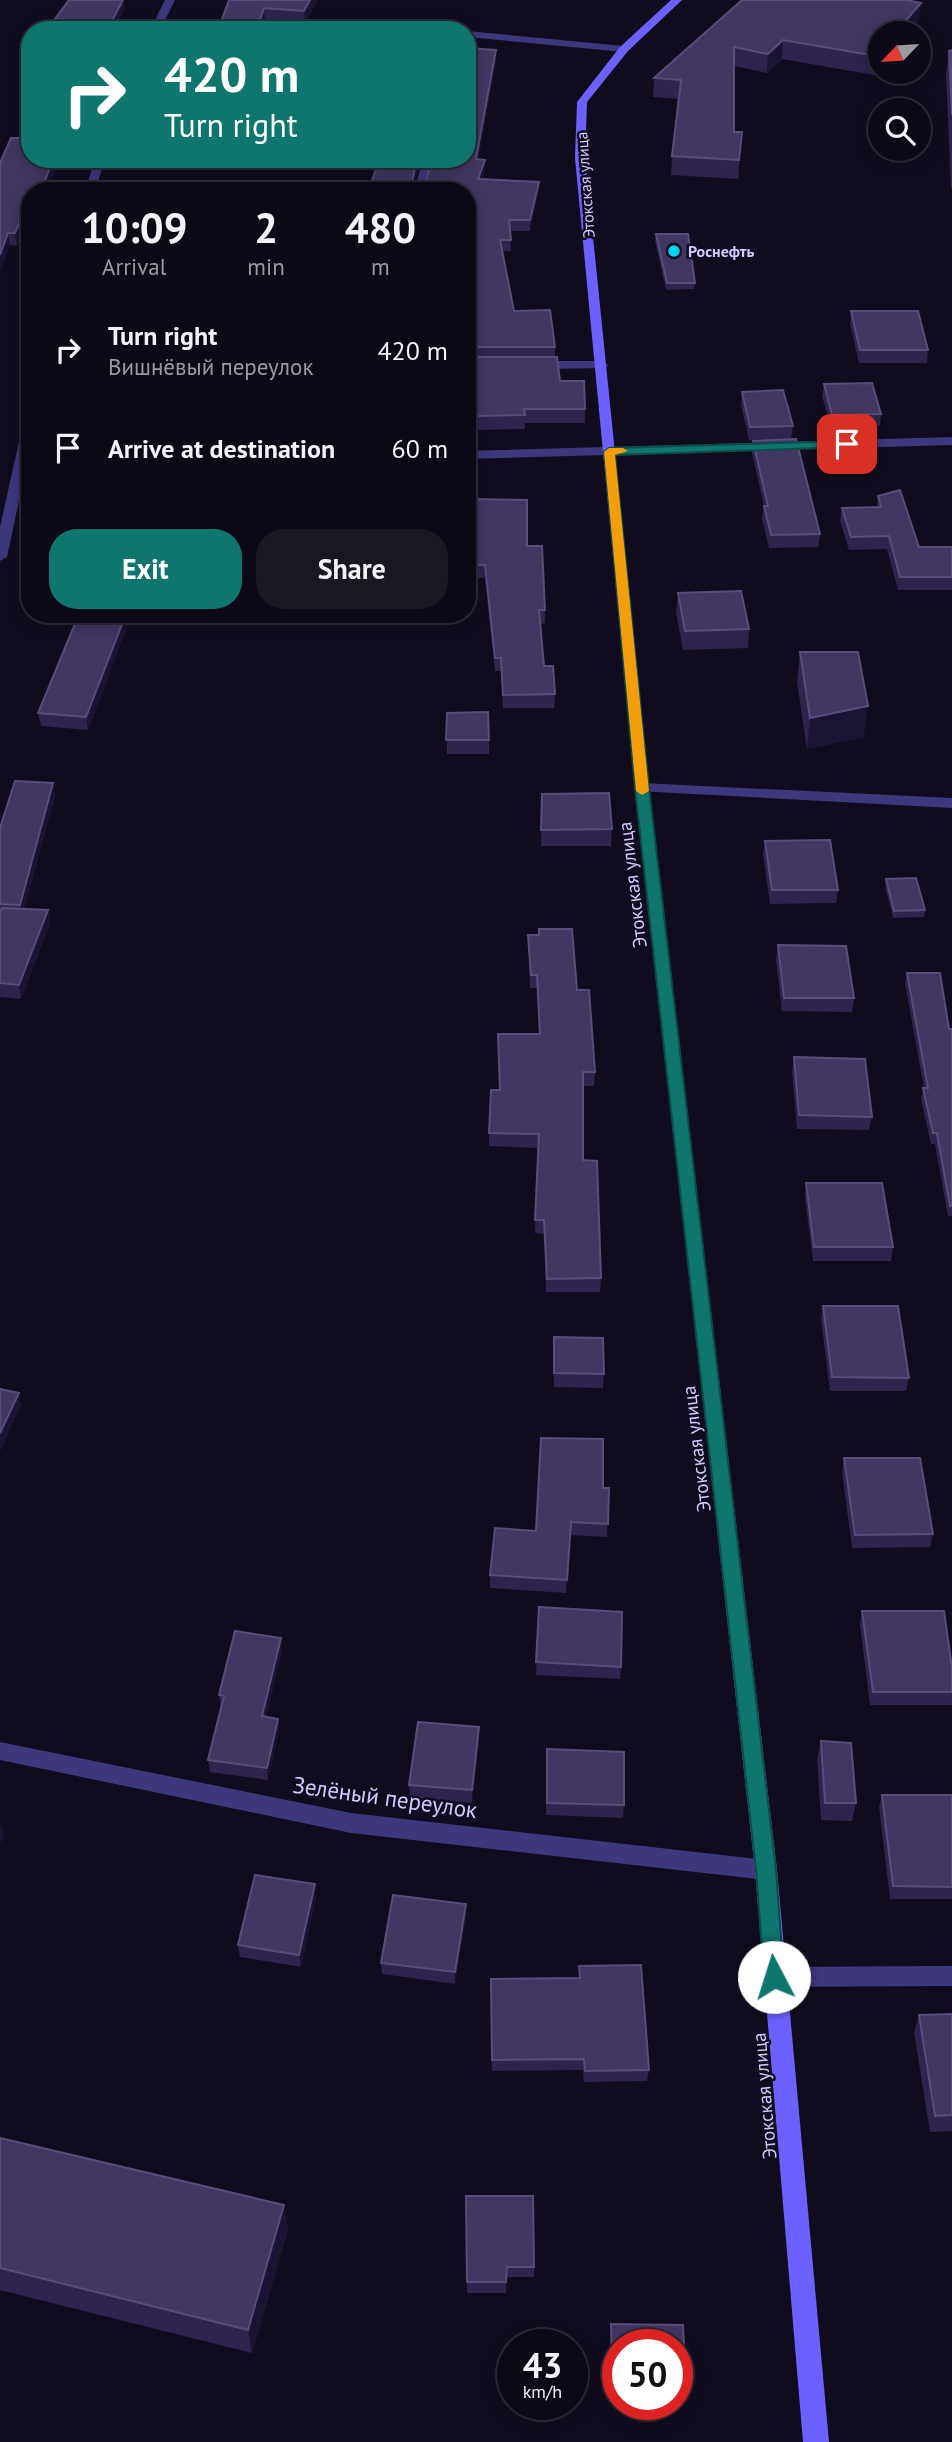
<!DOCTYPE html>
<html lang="en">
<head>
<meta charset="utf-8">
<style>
  :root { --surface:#0c0916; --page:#1a1723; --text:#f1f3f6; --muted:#9a9aa1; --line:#2c2a35; --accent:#0f766e }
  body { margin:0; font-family:"PT Sans",sans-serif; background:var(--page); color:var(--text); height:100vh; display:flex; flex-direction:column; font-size:26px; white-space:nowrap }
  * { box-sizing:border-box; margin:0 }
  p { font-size:23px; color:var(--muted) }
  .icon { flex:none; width:38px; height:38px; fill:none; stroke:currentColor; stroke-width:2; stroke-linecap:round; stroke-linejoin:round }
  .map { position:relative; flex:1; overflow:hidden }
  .sheet { position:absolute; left:21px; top:182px; width:455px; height:441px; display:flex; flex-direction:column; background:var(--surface); border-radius:28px; box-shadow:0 4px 18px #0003,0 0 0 2px var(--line) }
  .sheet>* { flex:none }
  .hud { position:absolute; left:21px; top:21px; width:455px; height:147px; border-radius:28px; box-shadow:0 4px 18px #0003,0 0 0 2px var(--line); background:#0f766e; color:#fff; overflow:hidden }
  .needle { width:46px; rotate:245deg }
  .controls { position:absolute; left:868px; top:21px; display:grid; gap:14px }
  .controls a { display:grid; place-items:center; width:63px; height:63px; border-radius:50%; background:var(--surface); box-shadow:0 4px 18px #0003,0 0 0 2px var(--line); font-size:35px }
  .speed { position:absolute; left:497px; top:2329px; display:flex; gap:14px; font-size:35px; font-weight:700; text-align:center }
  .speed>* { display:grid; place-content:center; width:91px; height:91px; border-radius:50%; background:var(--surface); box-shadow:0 4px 18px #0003,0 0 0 2px var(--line); line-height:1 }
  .speed small { font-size:18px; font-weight:400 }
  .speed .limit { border:10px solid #d22; background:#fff; color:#111 }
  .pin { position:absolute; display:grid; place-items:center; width:60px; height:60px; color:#fff; margin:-30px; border-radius:14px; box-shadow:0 4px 10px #0006 }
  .me { position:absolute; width:77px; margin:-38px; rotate:355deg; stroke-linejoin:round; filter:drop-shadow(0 0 5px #0008) }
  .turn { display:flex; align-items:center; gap:24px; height:147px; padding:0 28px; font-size:32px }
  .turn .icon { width:91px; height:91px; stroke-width:2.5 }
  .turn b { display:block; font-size:49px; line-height:60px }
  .eta { display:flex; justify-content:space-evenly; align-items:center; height:119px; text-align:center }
  .eta b { font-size:42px; font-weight:700; line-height:49px }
  .primary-button { display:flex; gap:14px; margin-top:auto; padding:14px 28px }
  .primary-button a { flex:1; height:80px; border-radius:28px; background:var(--accent); color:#fff; font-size:28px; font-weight:700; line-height:80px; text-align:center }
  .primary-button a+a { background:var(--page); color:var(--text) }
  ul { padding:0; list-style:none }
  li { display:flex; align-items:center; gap:21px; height:98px; padding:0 28px }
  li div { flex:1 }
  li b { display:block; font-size:26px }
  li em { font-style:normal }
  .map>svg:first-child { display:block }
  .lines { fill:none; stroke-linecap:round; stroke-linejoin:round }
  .lane { fill:#3d377d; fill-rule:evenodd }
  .street { fill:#3d377d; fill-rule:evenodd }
  .secondary { fill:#6c61ff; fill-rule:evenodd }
  .wall { fill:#2e244c }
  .shaded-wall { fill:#1b1332 }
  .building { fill:#403660; stroke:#574d79; stroke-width:2 }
  .route { fill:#0f766e; stroke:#0a4d48; stroke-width:2 }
  .slow { fill:#f59e0b }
  .poi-dot { fill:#01d1f4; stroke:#100c1e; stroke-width:2.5 }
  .labels { text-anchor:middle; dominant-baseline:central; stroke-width:5; stroke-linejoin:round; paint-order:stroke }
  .far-street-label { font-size:16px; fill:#d2c9ff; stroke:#100c1e }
  .far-poi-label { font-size:16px; font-weight:bold; fill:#d2c9ff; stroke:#100c1e; text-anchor:start }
  .street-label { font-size:19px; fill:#d2c9ff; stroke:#100c1e }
  .near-street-label { font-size:23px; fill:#d2c9ff; stroke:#100c1e }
</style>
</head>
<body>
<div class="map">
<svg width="952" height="2442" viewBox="0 0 952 2442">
  <rect width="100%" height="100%" fill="#100c1e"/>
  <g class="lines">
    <path class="lane" d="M467,31L624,46L629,49L624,52L467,37Z
      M423,159H433L424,191H414Z"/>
    <path class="street" d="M165,0H175L160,30H150Z
      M95,159H105L95,191H85Z
      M602,361L608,365L606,368L534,369L528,365L534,361Z
      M30,415V449L7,557L0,561V527L24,419Z
      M952,437V445L467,459V451Z
      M642,783L952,798V808L637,791V785Z
      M0,1742L351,1813L766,1860L774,1863L777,1870L774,1877L766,1880L351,1833L0,1760Z
      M952,1966V1986L774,1987L766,1984L763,1977L766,1970L774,1967Z"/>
    <path class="secondary" d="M671,0H682L628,51L587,102L585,158L649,788L777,1870L829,2442H803L755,1870L635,788L575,158L577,102L620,47Z"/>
  </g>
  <path class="wall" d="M69,0H123L124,10L114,30H56L55,19Z
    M229,0H318L305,22L265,19Z
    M742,0L919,21L880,33V67L874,75L782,59L767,73L734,66V132H742L738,179L671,175L672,156L679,99L653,97L654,78Z
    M952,50V188H951L946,75L949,51Z
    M496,60L478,160L485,171L482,179L538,193L530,231H510L511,251H502L514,311L555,347V357L560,381L585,409V423H525V429L477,430L473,358L467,330V191H368L420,159L415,182L426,181Z
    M30,159H59L47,191H30V215L17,246L10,245L0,271V163Z
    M656,234L695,283L694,289L666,290L655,241Z
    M851,311L928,350L927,363H859L850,324Z
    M824,384L881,414L880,426L831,427L822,396Z
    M742,392L793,426L791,439L749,440L741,405Z
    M753,441L820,534L818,547L769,548L762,519L764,506L752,453Z
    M878,496L919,547H952V590H898L887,549L849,550L840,521L842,508L877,507Z
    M474,499L527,546L545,610V623L540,624L544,666L555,694L554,708H503L501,671H495L485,578H475Z
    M678,593L749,629L748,648L683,650L676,612Z
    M70,614H132L88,730L41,726L38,713L74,625H71Z
    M800,652L864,737L807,749L797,682Z
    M447,713L489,740V754H447Z
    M53,783L55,797L24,909L48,910L50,923L21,999L0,997V828Z
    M542,794L612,829L611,846H541Z
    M765,841L838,890L836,903L770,904L763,854Z
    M886,879L925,910L924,917L893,918L885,886Z
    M528,935L577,990L595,1072L594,1086H583V1160L601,1278L600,1292H546L544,1234L535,1233L538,1148L489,1146V1133L499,1090L498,1034H539L537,988H530Z
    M778,945L854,998L852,1012L782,1011L776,959Z
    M907,973L949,1029H952V1216H948L935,1144H931L921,1099L924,1088L905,983Z
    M794,1057L872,1117L869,1130L797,1129L792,1071Z
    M806,1183L893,1247L891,1261H813L805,1197Z
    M823,1306L909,1378L906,1391H830L821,1319Z
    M554,1350L604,1374L603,1388L554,1387Z
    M844,1458L933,1534L930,1547L852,1548L842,1472Z
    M603,1488H609L607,1537L570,1535L566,1593L490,1588V1575L536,1531Z
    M539,1607L621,1667L620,1679L536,1675Z
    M862,1611L952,1668V1705H870L860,1624Z
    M281,1638L282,1650L266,1717L278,1719L279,1731L268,1780L210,1772L208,1760L221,1708L219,1695Z
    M479,1740L472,1803L410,1797L409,1785Z
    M821,1741L856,1803L852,1821L821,1820L817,1759Z
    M547,1749L624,1805L623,1818L546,1815Z
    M882,1795H952V1899H890L879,1807Z
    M316,1897L301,1967L240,1957L238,1945Z
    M466,1916L455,1984L382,1974L381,1963Z
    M579,1966L649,2070L647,2081L584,2082L583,2070L492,2071L491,1979L579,1978Z
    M952,2014V2131L930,2132L914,2032L919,2015Z
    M0,2138L288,2230L252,2353L0,2290Z
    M466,2196L534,2267V2277H506V2293H467Z
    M611,2324L683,2325L686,2388L684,2397H677V2345H618V2397H612L610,2334Z"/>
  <path class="shaded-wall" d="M123,0L124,10L114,30H107Z
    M310,0H318L305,22L304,11Z
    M921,3L919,21L909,33H895Z
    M264,8L265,19L261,30H257Z
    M783,40L782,59L767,73L768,54Z
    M496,50V60L476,170V159Z
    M880,51V67L874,75L876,56Z
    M53,159H59L47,191H41Z
    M417,159H420L412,191V182Z
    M485,160V171L478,190V179Z
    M539,182L538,193L530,231V220Z
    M30,199V215L17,246L15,233Z
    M8,233L10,245L0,271V255Z
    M126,614H132L88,730L86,717Z
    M868,706L864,737L807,749L810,718Z
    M53,783L55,797L22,918L20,905Z
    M48,910L50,923L21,999L19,985Z
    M19,1393L21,1406L0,1452V1433Z
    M281,1638L282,1650L263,1729L262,1716Z
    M278,1719L279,1731L268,1780L267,1768Z
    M479,1727V1740L472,1803V1790Z
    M0,1822L4,1835L0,1844Z
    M315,1884L316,1897L301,1967L299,1955Z
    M466,1904V1916L455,1984V1972Z
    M284,2205L288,2230L252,2353L248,2330Z"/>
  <path class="building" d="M69,0H123L107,30H64L67,20L55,19Z
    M229,0H310L304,11L264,8L257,30H218Z
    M742,0H907L921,3L895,33H880V51L876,56L783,40L768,54L734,47V132H742L739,160L672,156L681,80L654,78Z
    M467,48L496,50L476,159L485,160L478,179L539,182L530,220H509L511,240H500L514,311L550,310L555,347H473L467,319V191H368L380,159H417L412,182L426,181L432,159H467Z
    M952,50V115L949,51Z
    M11,138H30V159H53L41,191H30V199L15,233H8L0,255V163Z
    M656,234H688L695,283H667Z
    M851,311H918L928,350H860Z
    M473,357H557L560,381H584L585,409H524L525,415L477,416Z
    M872,383L881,414L832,415L824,384Z
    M783,390L793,426L750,427L742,392Z
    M796,439L820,534L771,535L764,506H768L753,441Z
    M900,490L919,547H952V577H900L889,536L851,537L842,508L881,507L878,496Z
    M474,499L527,500V546H542L545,610H539L544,666H553L555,694L503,695L501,658H495L485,565H475Z
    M741,591L749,629L685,631L678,593Z
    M79,614H126L86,717L38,713Z
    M800,652H858L868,706L810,718Z
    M488,712L489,740H446L447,713Z
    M15,781L53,783L20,905L0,904V828Z
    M609,793L612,829L541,830L542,794Z
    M830,840L838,890H772L765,841Z
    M916,878L925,910L894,911L886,879Z
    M2,908L48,910L19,985L0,983V912Z
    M539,929H572L577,990H589L595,1072H583V1160L597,1161L601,1278L547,1279L544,1220H535L539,1134L489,1133L491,1090H500L498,1034H540L537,975H531L528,935H539Z
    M778,945L846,946L854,998H784Z
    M907,973H940L949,1029H952V1206H950L937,1133H933L923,1088H928Z
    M794,1057L865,1059L872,1117L799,1115Z
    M806,1183H882L893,1247H814Z
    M823,1306H898L909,1378L832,1377Z
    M554,1337L603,1338L604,1374L554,1373Z
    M0,1389L19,1393L0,1433Z
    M541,1438L603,1439V1488H609L608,1524L571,1522L567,1580L490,1575L495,1528L536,1531Z
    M844,1458H920L933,1534L855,1535Z
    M539,1607L622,1612L621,1667L536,1662Z
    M862,1611H944L952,1668V1692H873Z
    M235,1631L281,1638L262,1716L278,1719L267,1768L208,1760L224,1696L219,1695Z
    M418,1722L479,1727L472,1790L409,1785Z
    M821,1741L851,1743L856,1803H825Z
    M547,1749L624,1752V1805L547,1803Z
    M882,1795H952V1887L893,1886Z
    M255,1875L315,1884L299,1955L238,1945Z
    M393,1895L466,1904L455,1972L381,1963Z
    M641,1965L649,2070L585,2071L584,2059L492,2060L491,1979L580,1978L579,1966Z
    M952,2014V2115L935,2116L919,2015Z
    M0,2138L284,2205L248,2330L0,2268Z
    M466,2196H533L534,2267H507L506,2282H467Z
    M611,2324L683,2325L686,2388H677V2345H618V2387H613Z"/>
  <path class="route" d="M847,441L852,444L851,447L615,455L649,788L776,1870L784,1977L781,1984L774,1986L767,1984L764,1977L756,1870L635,788L604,452L609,448Z"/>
  <path class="slow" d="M609,448H623L628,451L615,455L649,791L642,795L636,791L604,452Z"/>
  <circle class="poi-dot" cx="674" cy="251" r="7"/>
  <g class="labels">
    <g class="far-street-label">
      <text transform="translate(585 185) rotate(-94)">Этокская улица</text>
    </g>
    <g class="far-poi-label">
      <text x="688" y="251">Роснефть</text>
    </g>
    <g class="street-label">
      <text transform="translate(632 885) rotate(-97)">Этокская улица</text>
      <text transform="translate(696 1449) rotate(-97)">Этокская улица</text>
      <text transform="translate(764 2096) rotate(-95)">Этокская улица</text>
    </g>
    <g class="near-street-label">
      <text transform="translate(385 1797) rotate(8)">Зелёный переулок</text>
    </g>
  </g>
</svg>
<div class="controls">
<a><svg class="needle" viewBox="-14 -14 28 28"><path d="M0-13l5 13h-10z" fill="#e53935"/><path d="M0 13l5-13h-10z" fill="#9a9aa1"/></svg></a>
<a><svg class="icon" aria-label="search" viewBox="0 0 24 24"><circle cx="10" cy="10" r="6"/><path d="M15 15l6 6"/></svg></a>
</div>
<div class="speed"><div>43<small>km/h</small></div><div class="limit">50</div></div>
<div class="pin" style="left:847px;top:444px;background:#d93025"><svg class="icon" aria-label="arrive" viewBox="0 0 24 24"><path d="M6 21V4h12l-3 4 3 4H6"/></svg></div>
<svg class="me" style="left:774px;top:1977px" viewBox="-20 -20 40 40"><circle r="19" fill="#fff"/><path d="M0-13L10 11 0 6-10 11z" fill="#0f766e"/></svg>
<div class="hud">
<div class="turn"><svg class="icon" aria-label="right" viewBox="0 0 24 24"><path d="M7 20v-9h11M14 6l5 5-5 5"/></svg><div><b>420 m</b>Turn right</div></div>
</div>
<section class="sheet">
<div class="eta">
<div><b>10:09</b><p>Arrival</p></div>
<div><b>2</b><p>min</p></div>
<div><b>480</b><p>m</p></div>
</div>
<ul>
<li><svg class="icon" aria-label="right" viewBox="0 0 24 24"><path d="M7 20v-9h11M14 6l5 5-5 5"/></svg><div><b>Turn right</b><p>Вишнёвый переулок</p></div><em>420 m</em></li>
<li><svg class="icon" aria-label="arrive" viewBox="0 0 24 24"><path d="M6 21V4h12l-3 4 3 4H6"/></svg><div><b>Arrive at destination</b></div><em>60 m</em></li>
</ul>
<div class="primary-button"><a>Exit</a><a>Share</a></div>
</section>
</div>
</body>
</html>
